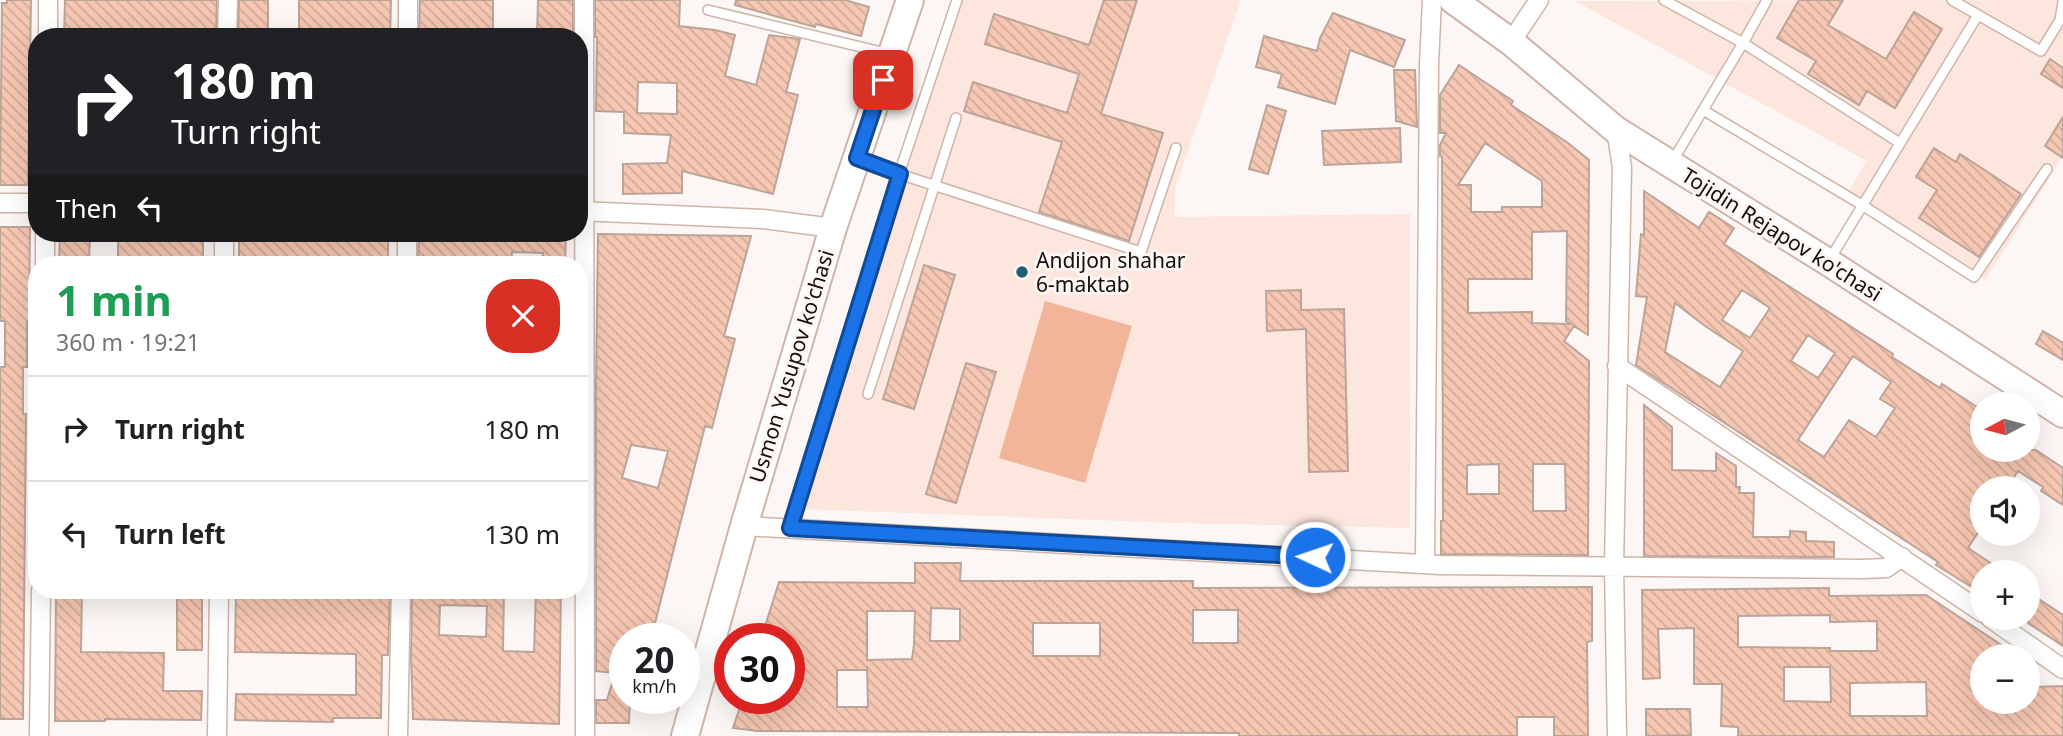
<!DOCTYPE html>
<html lang="en">
<head>
<meta charset="utf-8">
<style>
  :root { --surface:#fff; --page:#f2f2f2; --text:#202124; --muted:#757577; --line:#e0e0e0 }
  body { margin:0; font-family:"Noto Sans",sans-serif; background:var(--page); color:var(--text); height:100vh; display:flex; flex-direction:column; font-size:26px; white-space:nowrap }
  * { box-sizing:border-box; margin:0 }
  p { font-size:23px; color:var(--muted) }
  .icon { flex:none; width:38px; height:38px; fill:none; stroke:currentColor; stroke-width:2; stroke-linecap:round; stroke-linejoin:round }
  .map { position:relative; flex:1; overflow:hidden }
  .side { position:absolute; left:28px; top:256px; width:560px; height:343px; display:flex; flex-direction:column; background:var(--surface); border-radius:28px; box-shadow:0 7px 28px #0002 }
  .side>* { flex:none }
  .hud { position:absolute; left:28px; top:28px; width:560px; height:214px; border-radius:28px; box-shadow:0 7px 28px #0002; background:#202124; color:#fff; overflow:hidden }
  .needle { width:46px; rotate:263deg }
  .buttons { position:absolute; left:1970px; top:392px; display:grid; gap:14px }
  .buttons a { display:grid; place-items:center; width:70px; height:70px; border-radius:50%; background:var(--surface); box-shadow:0 7px 28px #0002; font-size:35px }
  .speed { position:absolute; left:609px; top:623px; display:flex; gap:14px; font-size:35px; font-weight:700; text-align:center }
  .speed>* { display:grid; place-content:center; width:91px; height:91px; border-radius:50%; background:var(--surface); box-shadow:0 7px 28px #0002; line-height:1 }
  .speed small { font-size:18px; font-weight:400 }
  .speed .limit { border:10px solid #d22; background:#fff; color:#111 }
  .pin { position:absolute; display:grid; place-items:center; width:60px; height:60px; color:#fff; margin:-30px; border-radius:14px; box-shadow:0 4px 10px #0006 }
  .me { position:absolute; width:77px; margin:-38px; rotate:273deg; stroke-linejoin:round; filter:drop-shadow(0 0 5px #0008) }
  .turn { display:flex; align-items:center; gap:24px; height:147px; padding:0 28px; font-size:32px }
  .turn .icon { width:91px; height:91px; stroke-width:2.5 }
  .turn b { display:block; font-size:49px; line-height:60px }
  .then { display:flex; align-items:center; height:66px; padding:0 28px; background:#0003; gap:14px; font-size:26px }
  .round { display:grid; place-items:center; flex:none; width:74px; height:74px; border-radius:28px; background:var(--page) }
  .headline { display:flex; align-items:center; justify-content:space-between; height:119px; padding:0 28px }
  h1 { font-size:42px; font-weight:700; line-height:52px; color:#1e9e55 }
  ul { padding:0; list-style:none }
  li { display:flex; align-items:center; gap:21px; height:105px; padding:0 28px; border-top:2px solid var(--line) }
  li div { flex:1 }
  li b { display:block; font-size:26px }
  li em { font-style:normal }
  .map>svg:first-child { display:block }
  .built { fill:#fce6dd }
  .garden { fill:#f2b59a }
  .building { fill:url(#building-back-hatch); stroke:#bda499; stroke-width:2; fill-rule:evenodd }
  .lines { fill:none; stroke-linecap:round; stroke-linejoin:round }
  .lane-casing { stroke:#cfb5a9; stroke-width:12 }
  .street-casing { stroke:#cfb5a9; stroke-width:21 }
  .secondary-casing { stroke:#cfb5a9; stroke-width:30 }
  .lane { stroke:#fff; stroke-width:9 }
  .street { stroke:#fff; stroke-width:18 }
  .secondary { stroke:#fff; stroke-width:26 }
  .route-casing { stroke:#114b97; stroke-width:18 }
  .route { stroke:#1a73e8; stroke-width:12 }
  .poi-dot { fill:#1f5e74; stroke:#fcf7f4; stroke-width:2.5 }
  .labels { text-anchor:middle; dominant-baseline:central; stroke-width:6; stroke-linejoin:round; paint-order:stroke }
  .street-label { font-size:21px; fill:#160d09; stroke:#fcf7f4 }
  .poi-label { font-size:21px; fill:#160d09; stroke:#fcf7f4; text-anchor:start }
</style>
</head>
<body>
<div class="map">
<svg width="2063" height="736" viewBox="0 0 2063 736">
  <defs>
    <pattern id="building-back-hatch" width="6" height="6" patternUnits="userSpaceOnUse" patternTransform="scale(1.75)"><rect width="6" height="6" fill="#f6c7b2"/><path d="M-1 5l2 2M0 0l6 6M5-1l2 2" fill="none" stroke="#d2aa98"/></pattern>
  </defs>
  <rect width="100%" height="100%" fill="#fcf7f4"/>
  <path class="built" d="M959,0H1241L1176,185L1174,217L1410,214V528L1176,523L802,509Z
    M2063,0V157L1985,280L1847,194L1867,161L1575,1Z"/>
  <path class="garden" d="M1045,301L1132,326L1085,483L999,458Z"/>
  <path class="building" d="M7,0H31L28,185H0L2,3H7Z
    M65,0H217L216,37H64Z
    M239,0H268V37H238Z
    M299,0H391L390,37H299Z
    M420,0H493V37H419Z
    M538,0H573V37H537Z
    M595,0H680L679,26L715,30L735,35L725,76L756,85L769,35L800,39L786,92L798,95L773,194L682,171V193L623,194V164L667,163L671,135L624,133V112L596,111L597,37H595ZM638,82L677,83V114L637,113Z
    M736,0H845L869,7L861,36L816,24L815,27L735,5Z
    M1104,0H1137L1101,114L1163,133L1129,241L1039,212L1062,142L964,111L973,82L1067,113L1079,74L985,44L994,14L1089,45Z
    M1799,0H1843L1828,25L1886,59L1914,12L1942,29L1895,108L1867,91L1859,105L1808,74L1816,61L1777,38Z
    M1333,13L1405,40L1394,67L1350,50L1335,104L1278,87L1282,74L1256,67L1264,36L1317,51L1320,38Z
    M2050,59L2063,68V88L2041,74Z
    M1459,65L1513,101L1511,105L1568,143L1589,160L1588,335L1574,326L1564,341L1589,361L1588,555L1441,554V521H1443L1442,157L1440,156V145L1446,133H1440V95ZM1485,143L1542,181V207H1502V212H1471V185H1458ZM1567,231L1566,321L1570,324L1532,323V312L1468,313V279H1532V232ZM1499,464V494H1467V465ZM1533,464H1565L1566,511H1533Z
    M1394,70H1415L1417,127L1396,121Z
    M1267,105L1286,111L1268,174L1249,169Z
    M2063,117V158L2045,146Z
    M1400,128L1401,162L1324,165L1322,131Z
    M1934,148L1956,162L1960,154L2021,194L1979,257L1919,218L1937,190L1916,177Z
    M1644,191L1699,228L1709,212L1734,228L1724,244L1893,354L1892,357L1940,388L1942,384L1983,411V450H2036L2063,468V505L2041,491L2043,487L2018,471L2007,488H1983V525L1968,548L2004,572H1983V594L1936,565L1938,562L1636,365L1647,297L1636,296L1641,234L1644,235ZM1742,290L1770,308L1750,338L1722,320ZM1675,303L1705,326L1743,351L1720,387L1665,352ZM1808,335L1835,353L1818,378L1791,361ZM1853,356L1891,382L1880,399L1895,408L1876,437L1849,420L1824,457L1798,440Z
    M0,227H30L29,321H27V367H23V414H26L23,719H0V367H5V321H0Z
    M60,233H90L89,264H59Z
    M118,233H203V264H118Z
    M239,233H388V264H239Z
    M419,233H566L565,264H542L543,253L512,252L511,264H418Z
    M598,234L751,236L724,336L735,339L712,428L705,426L651,639H625V700L630,701L629,723H596V700H607L615,673L596,671V383ZM631,445L668,451L658,488L622,478Z
    M924,265L955,275L914,409L883,399Z
    M1301,290V310L1344,309L1348,471L1309,472L1306,329L1267,331L1266,291Z
    M2043,331L2063,343V360L2036,344Z
    M966,363L996,372L956,503L926,494Z
    M1644,405L1672,427V470L1716,471V453L1736,466V487H1740L1739,493H1754L1753,537H1790V531L1806,532V541L1834,542V557L1644,556Z
    M915,563H961L960,581H1193V588L1592,587V641L1587,642L1588,736H1554V717H1517V736H1239V733L758,731L733,728L743,698H789V639H761L779,582L915,583ZM931,608L960,609V641H930ZM1193,610H1238V643H1193ZM867,611H915L914,645L912,659L867,660ZM1033,623H1100V656H1033ZM867,666L868,707H837V670H867Z
    M1829,588V596L1926,595L2018,656H1983V702H2028V687L2063,686V736H1738V727L1721,726L1722,684H1694V628L1658,629L1660,678L1643,679L1642,590ZM1830,615V622L1877,621V651H1830V648L1738,647V616ZM1784,667H1830L1831,702L1784,701ZM1926,682L1927,716H1850V683Z
    M56,590H82L81,652L164,653L163,691H202L201,720L105,719V721H55Z
    M177,590H202V650H177Z
    M236,590H390L388,655H382L381,718H333V722L235,720L236,694L356,695V654L235,652Z
    M412,590H504L503,651L534,652L536,590H561L559,724L413,719L411,655ZM440,605L487,606L486,637L439,635Z
    M2028,592L2063,615V646L2028,623Z
    M1646,709H1690L1691,735L1646,736Z"/>
  <g class="lines">
    <g class="lane-casing">
      <path id="lane" d="M1664,0L1743,43L1767,0
        M1952,0L2041,51L2060,20L2063,2
        M708,10L890,54
        M1703,110L1862,205L1974,277L2047,169
        M858,158L899,174L1141,252L1176,148
        M1672,162L1743,43L1900,143
        M1830,259L1978,15
        M868,394L956,118
        M790,528L899,174L957,0"/>
    </g>
    <g class="street-casing">
      <path id="street" d="M584,0L585,736
        M48,37V0
        M227,37L228,0
        M408,37V0
        M1511,42L1539,0
        M1616,130L1622,167L1614,566L1617,736
        M0,203H37
        M579,211L763,219L833,228
        M45,264V233
        M224,264V233
        M407,264V233
        M1617,366L1983,613
        M744,526L1440,565L1863,569L1886,568L1902,557
        M1425,563L1429,65L1432,0
        M1990,618L2063,669
        M39,736L41,590
        M217,736L219,590
        M398,736L401,590"/>
    </g>
    <g class="secondary-casing">
      <path id="secondary" d="M1453,0L1511,42L1616,130L1828,262L2063,414
        M685,736L744,526L833,228L910,0"/>
    </g>
    <use href="#lane" class="lane"/>
    <use href="#street" class="street"/>
    <use href="#secondary" class="secondary"/>
  </g>
  <g class="lines">
    <g class="route-casing">
      <path id="route" d="M883,80L857,158L900,174L790,528L1315,557"/>
    </g>
    <use href="#route" class="route"/>
  </g>
  <circle class="poi-dot" cx="1022" cy="272" r="7"/>
  <g class="labels">
    <g class="street-label">
      <text transform="translate(1782 234) rotate(32)">Tojidin Rejapov ko'chasi</text>
      <text transform="translate(791 366) rotate(-73)">Usmon Yusupov ko'chasi</text>
    </g>
    <g class="poi-label">
      <text x="1036" y="260">Andijon shahar<tspan x="1036" dy="24">6-maktab</tspan></text>
    </g>
  </g>
</svg>
<div class="buttons">
<a><svg class="needle" viewBox="-14 -14 28 28"><path d="M0-13l5 13h-10z" fill="#e53935"/><path d="M0 13l5-13h-10z" fill="#757577"/></svg></a>
<a><svg class="icon" aria-label="sound" viewBox="0 0 24 24"><path d="M4 9h4l5-4v14l-5-4H4zM17 9q2 3 0 6"/></svg></a>
<a>+</a>
<a>−</a>
</div>
<div class="speed"><div>20<small>km/h</small></div><div class="limit">30</div></div>
<div class="pin" style="left:883px;top:80px;background:#d93025"><svg class="icon" aria-label="arrive" viewBox="0 0 24 24"><path d="M6 21V4h12l-3 4 3 4H6"/></svg></div>
<svg class="me" style="left:1315px;top:557px" viewBox="-20 -20 40 40"><circle r="17" fill="#1a73e8" stroke="#fff" stroke-width="3"/><path d="M0-11L8 9 0 5-8 9z" fill="#fff"/></svg>
<div class="hud">
<div class="turn"><svg class="icon" aria-label="right" viewBox="0 0 24 24"><path d="M7 20v-9h11M14 6l5 5-5 5"/></svg><div><b>180 m</b>Turn right</div></div>
<div class="then">Then<svg class="icon" aria-label="left" viewBox="0 0 24 24"><path d="M17 20v-9H6M10 6l-5 5 5 5"/></svg></div>
</div>
<section class="side">
<div class="headline"><div><h1>1 min</h1><p>360 m · 19:21</p></div><a class="round" style="background:#d93025;color:#fff"><svg class="icon" aria-label="close" viewBox="0 0 24 24"><path d="M6 6l12 12M18 6L6 18"/></svg></a></div>
<ul>
<li><svg class="icon" aria-label="right" viewBox="0 0 24 24"><path d="M7 20v-9h11M14 6l5 5-5 5"/></svg><div><b>Turn right</b></div><em>180 m</em></li>
<li><svg class="icon" aria-label="left" viewBox="0 0 24 24"><path d="M17 20v-9H6M10 6l-5 5 5 5"/></svg><div><b>Turn left</b></div><em>130 m</em></li>
</ul>
</section>
</div>
</body>
</html>
